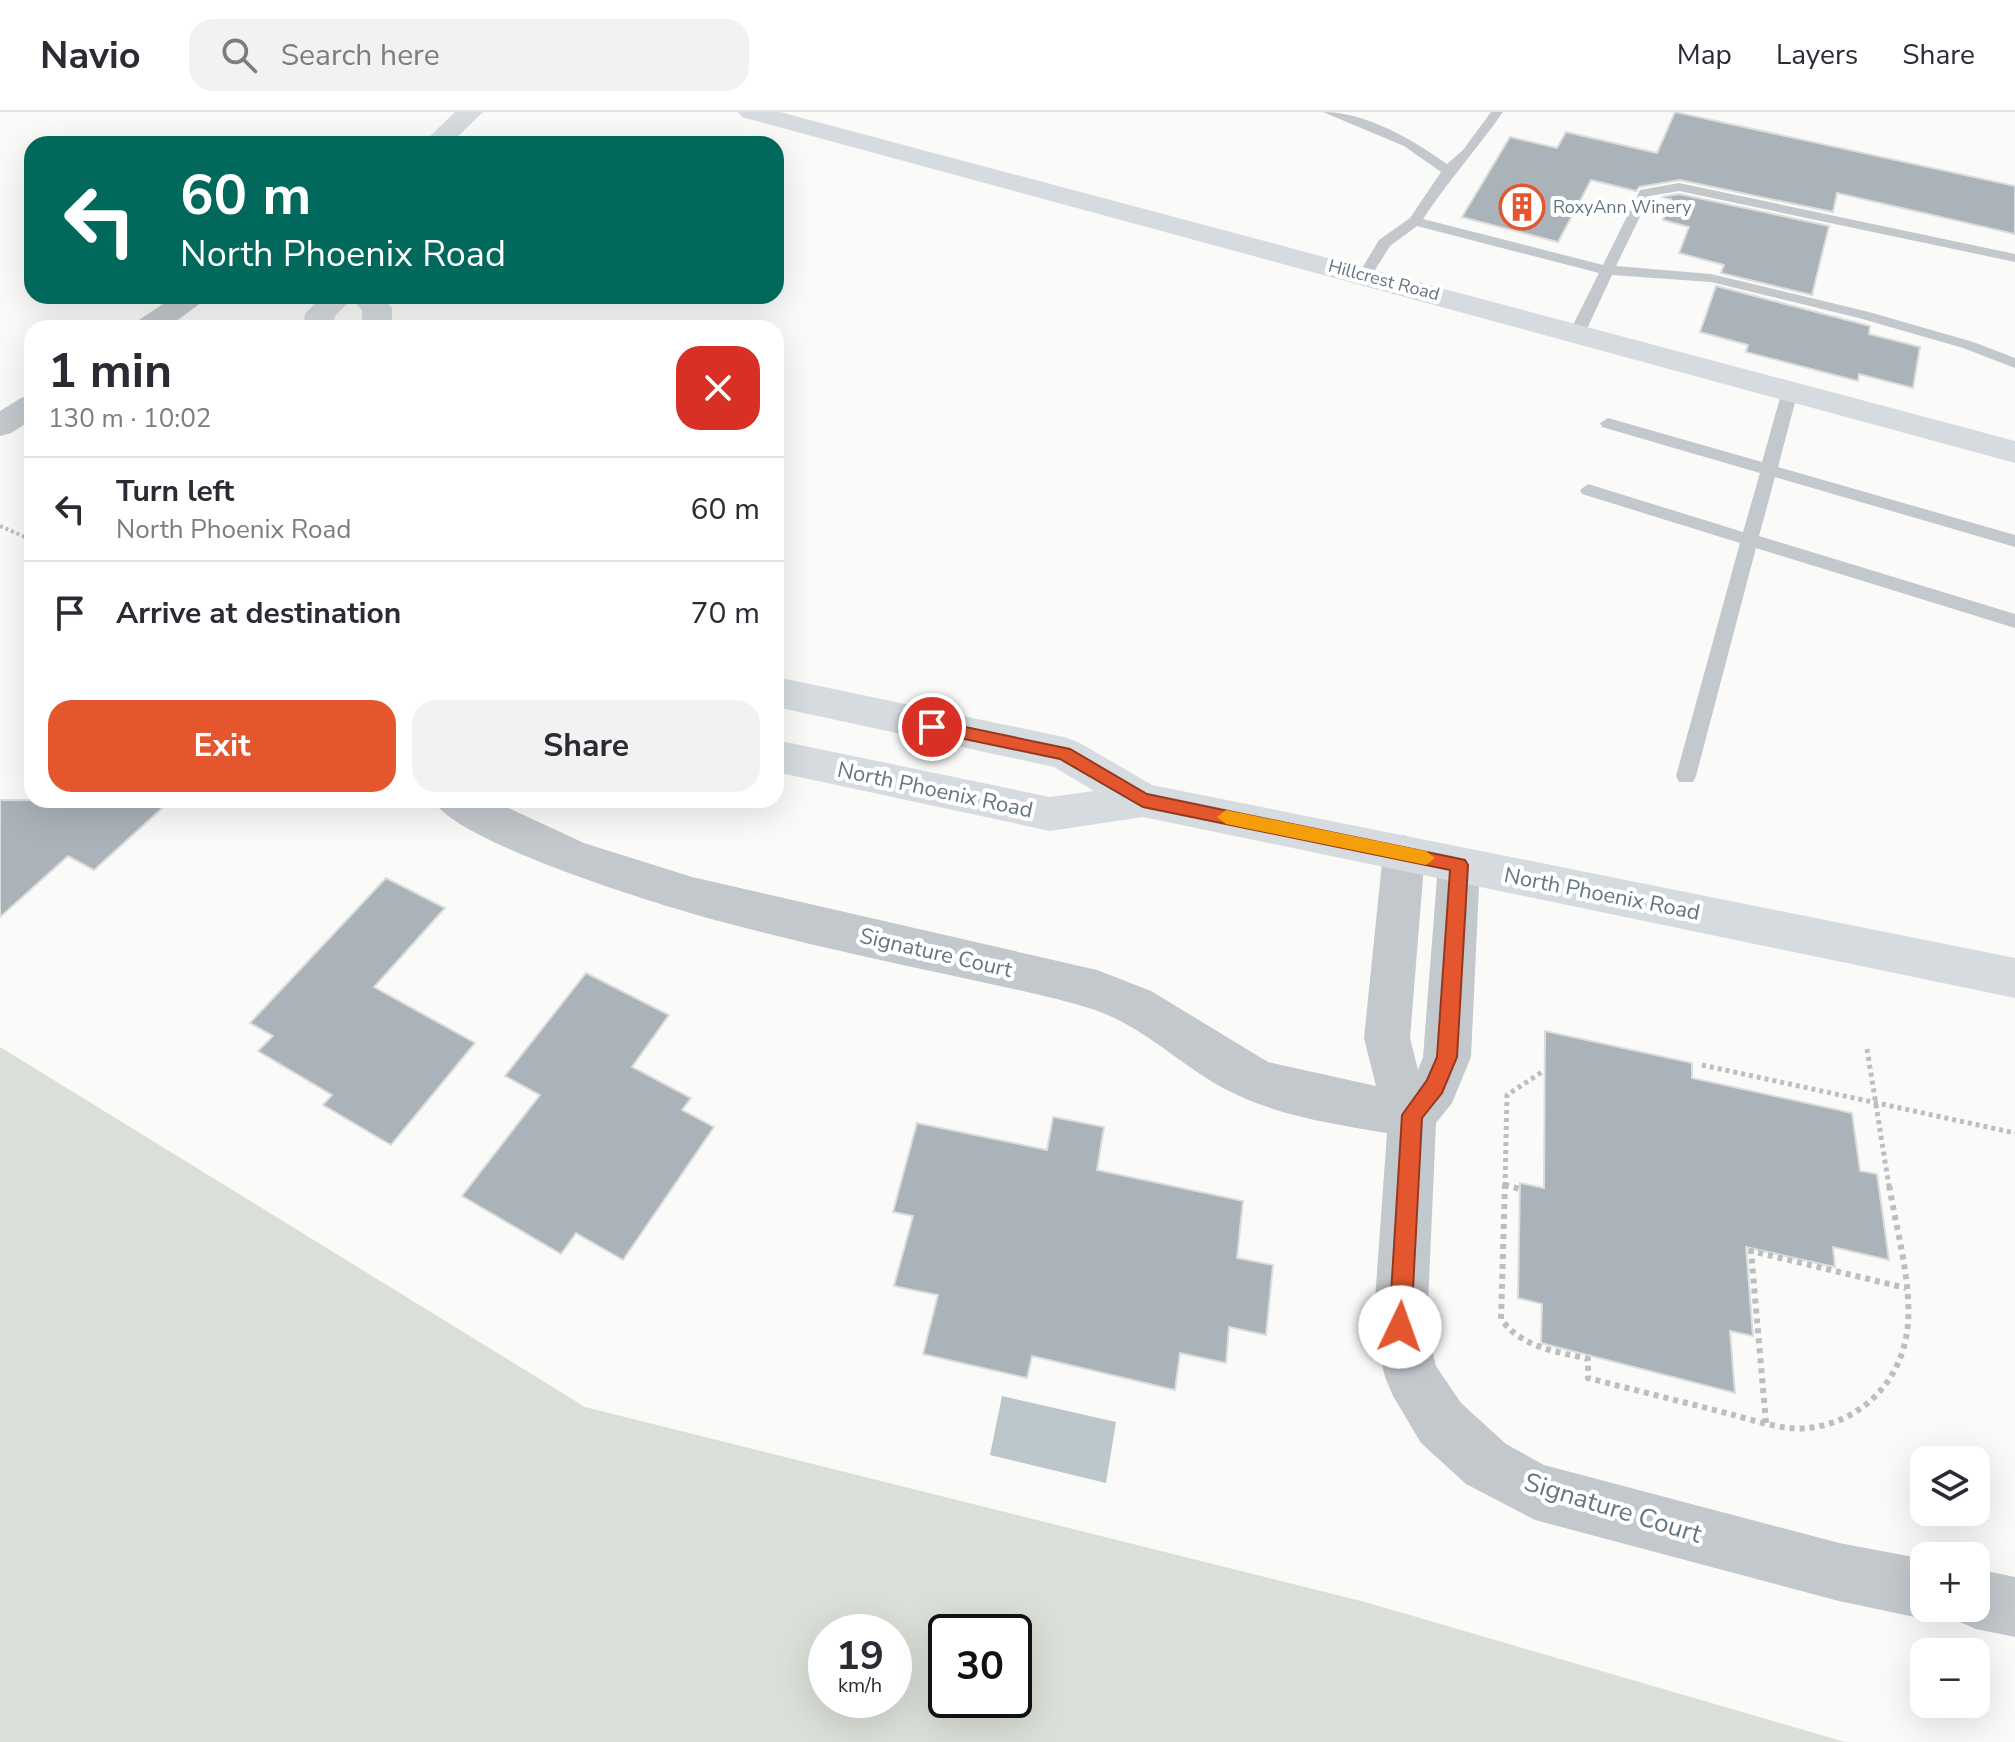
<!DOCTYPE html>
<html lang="en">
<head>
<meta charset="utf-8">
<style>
  :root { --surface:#fff; --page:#f2f2f3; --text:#2b2b33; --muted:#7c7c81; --line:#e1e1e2; --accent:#e4572e }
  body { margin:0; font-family:"Nunito Sans",sans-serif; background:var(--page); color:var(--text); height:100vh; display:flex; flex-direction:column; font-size:30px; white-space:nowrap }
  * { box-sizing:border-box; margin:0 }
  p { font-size:26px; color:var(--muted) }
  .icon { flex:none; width:44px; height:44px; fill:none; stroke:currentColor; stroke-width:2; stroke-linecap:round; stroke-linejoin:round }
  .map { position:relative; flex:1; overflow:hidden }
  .sheet { position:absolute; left:24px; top:208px; width:760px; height:488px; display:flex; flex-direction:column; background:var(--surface); border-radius:24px; box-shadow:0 8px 32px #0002 }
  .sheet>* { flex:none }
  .hud { position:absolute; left:24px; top:24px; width:760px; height:168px; border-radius:24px; box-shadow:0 8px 32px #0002; background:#00695c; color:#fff; overflow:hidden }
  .fabs { position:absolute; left:1910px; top:1334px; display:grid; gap:16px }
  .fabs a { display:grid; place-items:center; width:80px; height:80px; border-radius:16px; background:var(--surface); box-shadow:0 8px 32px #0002; font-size:40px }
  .speed { position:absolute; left:808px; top:1502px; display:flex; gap:16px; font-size:40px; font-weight:700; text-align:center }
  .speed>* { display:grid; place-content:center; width:104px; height:104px; border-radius:50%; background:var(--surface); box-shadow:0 8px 32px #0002; line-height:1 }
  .speed small { font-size:20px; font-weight:400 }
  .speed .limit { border:4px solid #111; border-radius:12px; background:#fff; color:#111 }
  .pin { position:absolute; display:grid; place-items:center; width:68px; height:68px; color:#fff; margin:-34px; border:4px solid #fff; border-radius:50%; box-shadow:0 2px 8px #0007 }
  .me { position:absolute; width:88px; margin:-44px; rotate:3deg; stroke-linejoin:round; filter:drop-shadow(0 0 6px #0008) }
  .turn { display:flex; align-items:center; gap:28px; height:168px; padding:0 24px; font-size:36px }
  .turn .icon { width:104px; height:104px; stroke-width:2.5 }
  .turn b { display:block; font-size:56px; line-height:68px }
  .round { display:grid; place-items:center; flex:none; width:84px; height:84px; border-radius:24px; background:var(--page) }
  .summary { display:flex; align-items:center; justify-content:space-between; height:136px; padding:0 24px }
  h1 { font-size:48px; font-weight:700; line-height:60px }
  .button { display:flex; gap:16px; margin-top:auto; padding:16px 24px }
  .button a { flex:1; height:92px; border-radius:24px; background:var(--accent); color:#fff; font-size:32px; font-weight:700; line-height:92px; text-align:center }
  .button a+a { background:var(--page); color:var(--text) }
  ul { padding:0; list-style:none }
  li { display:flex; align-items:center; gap:24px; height:104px; padding:0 24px; border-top:2px solid var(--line) }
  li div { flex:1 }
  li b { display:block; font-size:30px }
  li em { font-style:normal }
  header { display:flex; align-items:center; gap:48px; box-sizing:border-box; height:112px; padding:0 40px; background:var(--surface); border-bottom:2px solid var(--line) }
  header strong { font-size:38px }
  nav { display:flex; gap:44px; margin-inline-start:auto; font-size:28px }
  .search { width:560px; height:72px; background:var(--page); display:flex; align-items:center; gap:20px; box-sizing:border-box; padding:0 28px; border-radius:24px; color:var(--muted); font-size:30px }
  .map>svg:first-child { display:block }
  .green { fill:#dadfd7; fill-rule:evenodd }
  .water { fill:#bbc7cb }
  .building { fill:#aab3b9; stroke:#dcdcda; stroke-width:2 }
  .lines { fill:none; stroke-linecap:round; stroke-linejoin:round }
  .path-far2 { stroke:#bbbfc2; stroke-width:4; stroke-dasharray:3 3; stroke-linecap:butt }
  .path-far1 { stroke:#bbbfc2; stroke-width:5; stroke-dasharray:4 4; stroke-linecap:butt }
  .path { stroke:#bbbfc2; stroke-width:6; stroke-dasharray:5 5; stroke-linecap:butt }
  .lane { fill:#c3c8cc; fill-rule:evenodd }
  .street { fill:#c3c8cc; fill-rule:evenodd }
  .secondary { fill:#d6dbdf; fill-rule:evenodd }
  .primary { fill:#d6dbdf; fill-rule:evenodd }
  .route { fill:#e4572e; stroke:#94391e; stroke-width:2 }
  .slow { fill:#f59e0b }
  .labels { text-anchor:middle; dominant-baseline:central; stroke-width:8; stroke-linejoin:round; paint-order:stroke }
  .far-poi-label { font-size:18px; fill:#657683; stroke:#fff; text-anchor:start }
  .far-street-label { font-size:18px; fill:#657683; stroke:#fff }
  .street-label { font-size:22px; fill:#657683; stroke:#fff }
  .near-street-label { font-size:26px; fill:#657683; stroke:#fff }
</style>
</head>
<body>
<header>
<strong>Navio</strong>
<div class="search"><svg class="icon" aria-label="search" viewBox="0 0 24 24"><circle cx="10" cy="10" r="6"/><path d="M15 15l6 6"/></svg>Search here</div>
<nav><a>Map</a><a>Layers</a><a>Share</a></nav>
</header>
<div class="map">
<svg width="2015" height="1630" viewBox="0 0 2015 1630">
  <rect width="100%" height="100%" fill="#fafaf8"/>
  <path class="green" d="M0,935L585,1295L1365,1490L1845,1630H0ZM826,1520H894V1588H826ZM946,1520H1014V1588H946Z"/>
  <path class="water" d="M1002,1284L1116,1310L1106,1371L990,1343Z"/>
  <path class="building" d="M1675,0L2015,74V122L1837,81L1833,100L1680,68L1639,75L1636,79L1591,68L1558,130L1462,105L1510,25L1557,36L1566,20L1657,41Z
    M1679,82L1829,114L1812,183L1721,161L1724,153L1679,141L1689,115L1663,108L1671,87L1662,85Z
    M1716,174L1870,214L1869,222L1920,235L1913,276L1859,262L1858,269L1746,240L1748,233L1700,220Z
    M0,688H171L94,758L68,744L0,805Z
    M386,766L445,796L374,875L475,931L391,1033L323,993L332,983L258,939L273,924L250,911Z
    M586,861L669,903L632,955L691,986L682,998L714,1015L623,1148L576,1121L561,1142L462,1084L540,983L505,964Z
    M1545,919L1692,951V966L1852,1001L1860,1059L1877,1062L1889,1148L1833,1135L1835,1155L1746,1135L1753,1224L1730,1219L1735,1281L1541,1231L1542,1192L1518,1186L1520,1071L1544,1076Z
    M1053,1005L1104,1015L1097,1058L1243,1089L1237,1146L1273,1153L1266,1223L1229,1215L1226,1251L1180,1241L1175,1278L1032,1244L1027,1266L923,1242L938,1183L894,1174L913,1104L893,1100L917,1011L1047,1038Z"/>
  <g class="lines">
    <path class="path-far2" d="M0,414L32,428"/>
    <path class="path-far1" d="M1867,937L1889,1074
      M1702,953L2015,1021
      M1504,1073L1510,1074
      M1505,1074L1507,983L1542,960"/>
    <path class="path" d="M1505,1072L1501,1207C1522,1236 1555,1239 1588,1247V1266C1635,1278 1683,1290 1730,1302C1753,1308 1784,1319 1808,1316C1863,1310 1904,1267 1908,1211C1911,1166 1896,1117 1889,1072
      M1504,1073L1520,1077
      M1766,1311L1751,1139L1906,1176"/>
    <path class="lane" d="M1323,0C1367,0 1413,28 1447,52L1463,38L1491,0H1503C1477,37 1448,69 1423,107L1603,153L1640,78L1679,71L2015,142V150L1679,79L1650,84L1616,154L1711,162L1869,200L1973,230L2015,246V256L1963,236L1859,206L1711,170L1612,163L1585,221L1577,226L1569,221L1599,161L1417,114L1390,134L1370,166H1360L1358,163L1379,128L1410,106L1441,60L1404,34Z
      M1790,274L1798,279L1778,355L2015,423V435L1775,365L1759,424L2015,502V516L1756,436L1696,664L1693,670H1679L1676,664L1740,431L1582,382L1580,378L1588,372L1743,420L1760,361L1602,315L1600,311L1608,306L1762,350L1782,279Z"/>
    <path class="street" d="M175,184H210L167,216H132L136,210Z
      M32,283V308L11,321L0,324V299L21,286Z
      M433,688H491L584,731L692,765L1097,858L1151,879L1268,950L1376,974L1364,926L1383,741L1389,729L1404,723L1419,729L1425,741L1410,926L1418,958L1423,945L1438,753L1444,740L1459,735L1474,740L1480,753L1471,945L1452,991L1436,1011L1427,1215L1436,1254L1461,1291L1506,1332L1544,1353L1839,1431L1924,1447V1496L1945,1498L1924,1507L1839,1489L1535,1408L1466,1372L1421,1331L1393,1284L1385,1265L1373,1215L1387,1021C1334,1012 1278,1004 1229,979C1183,956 1145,915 1095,898C1049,883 1002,875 954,864C876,847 797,830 719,809C666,795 456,731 433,688Z
      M1976,1457L2015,1465V1525L1976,1517L1955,1508L1950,1496H1976Z"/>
    <path class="secondary" d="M738,0H780L2015,329V351L742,5Z"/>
    <path class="primary" d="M455,0H483L450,32H422Z
      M322,184H381L392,196V216H362V198L352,187L335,204L333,216H303L305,202Z
      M776,565L1064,625L1078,630L1152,673L2015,846V886L1143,705L1050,719L776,660V628L1050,685L1094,679L1054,655L776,595Z"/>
  </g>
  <path class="route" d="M932,608L1070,637L1147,682L1465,748L1468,753L1457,945L1442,981L1422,1006L1411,1215L1408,1223L1400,1226L1393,1223L1389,1215L1402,1003L1427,968L1437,945L1450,758L1143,695L1060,647L926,619V610Z"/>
  <path class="slow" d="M1226,698L1426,739L1435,746L1426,753L1226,712L1217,705Z"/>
  <defs>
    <g id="building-ring" transform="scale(2.3)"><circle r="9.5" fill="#fff" stroke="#e4572e" stroke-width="1.5"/><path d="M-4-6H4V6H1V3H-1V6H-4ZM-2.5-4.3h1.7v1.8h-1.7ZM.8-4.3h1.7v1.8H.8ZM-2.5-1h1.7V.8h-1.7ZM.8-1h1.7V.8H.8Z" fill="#e4572e"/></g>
  </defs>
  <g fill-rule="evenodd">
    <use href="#building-ring" x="1522" y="95"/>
  </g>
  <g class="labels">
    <g class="far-poi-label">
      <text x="1553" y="95">RoxyAnn Winery</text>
    </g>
    <g class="far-street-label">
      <text transform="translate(1384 168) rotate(15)">Hillcrest Road</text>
    </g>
    <g class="street-label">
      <text transform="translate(935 678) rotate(12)">North Phoenix Road</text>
      <text transform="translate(1602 782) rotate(11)">North Phoenix Road</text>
      <text transform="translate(936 841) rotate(13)">Signature Court</text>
    </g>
    <g class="near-street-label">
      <text transform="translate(1613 1396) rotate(17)">Signature Court</text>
    </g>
  </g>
</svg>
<div class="fabs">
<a><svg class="icon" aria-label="layers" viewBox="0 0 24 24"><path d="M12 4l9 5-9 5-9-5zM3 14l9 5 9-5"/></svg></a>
<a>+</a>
<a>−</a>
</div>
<div class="speed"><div>19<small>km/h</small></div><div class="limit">30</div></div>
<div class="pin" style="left:932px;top:615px;background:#d93025"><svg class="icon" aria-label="arrive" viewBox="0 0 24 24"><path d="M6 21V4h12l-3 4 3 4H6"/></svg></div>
<svg class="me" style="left:1400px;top:1215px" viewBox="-20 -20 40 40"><circle r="19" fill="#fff"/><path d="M0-13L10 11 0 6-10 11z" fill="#e4572e"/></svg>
<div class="hud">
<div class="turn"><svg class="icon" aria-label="left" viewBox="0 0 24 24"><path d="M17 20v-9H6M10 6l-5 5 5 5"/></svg><div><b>60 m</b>North Phoenix Road</div></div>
</div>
<section class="sheet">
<div class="summary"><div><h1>1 min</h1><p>130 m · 10:02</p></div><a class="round" style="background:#d93025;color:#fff"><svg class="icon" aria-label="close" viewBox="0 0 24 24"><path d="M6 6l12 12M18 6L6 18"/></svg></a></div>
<ul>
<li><svg class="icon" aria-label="left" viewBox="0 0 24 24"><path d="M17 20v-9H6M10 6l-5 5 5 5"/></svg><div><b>Turn left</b><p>North Phoenix Road</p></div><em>60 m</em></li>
<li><svg class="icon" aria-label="arrive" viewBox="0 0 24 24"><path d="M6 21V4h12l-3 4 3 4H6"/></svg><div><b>Arrive at destination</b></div><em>70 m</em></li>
</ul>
<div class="button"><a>Exit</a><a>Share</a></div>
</section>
</div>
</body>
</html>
